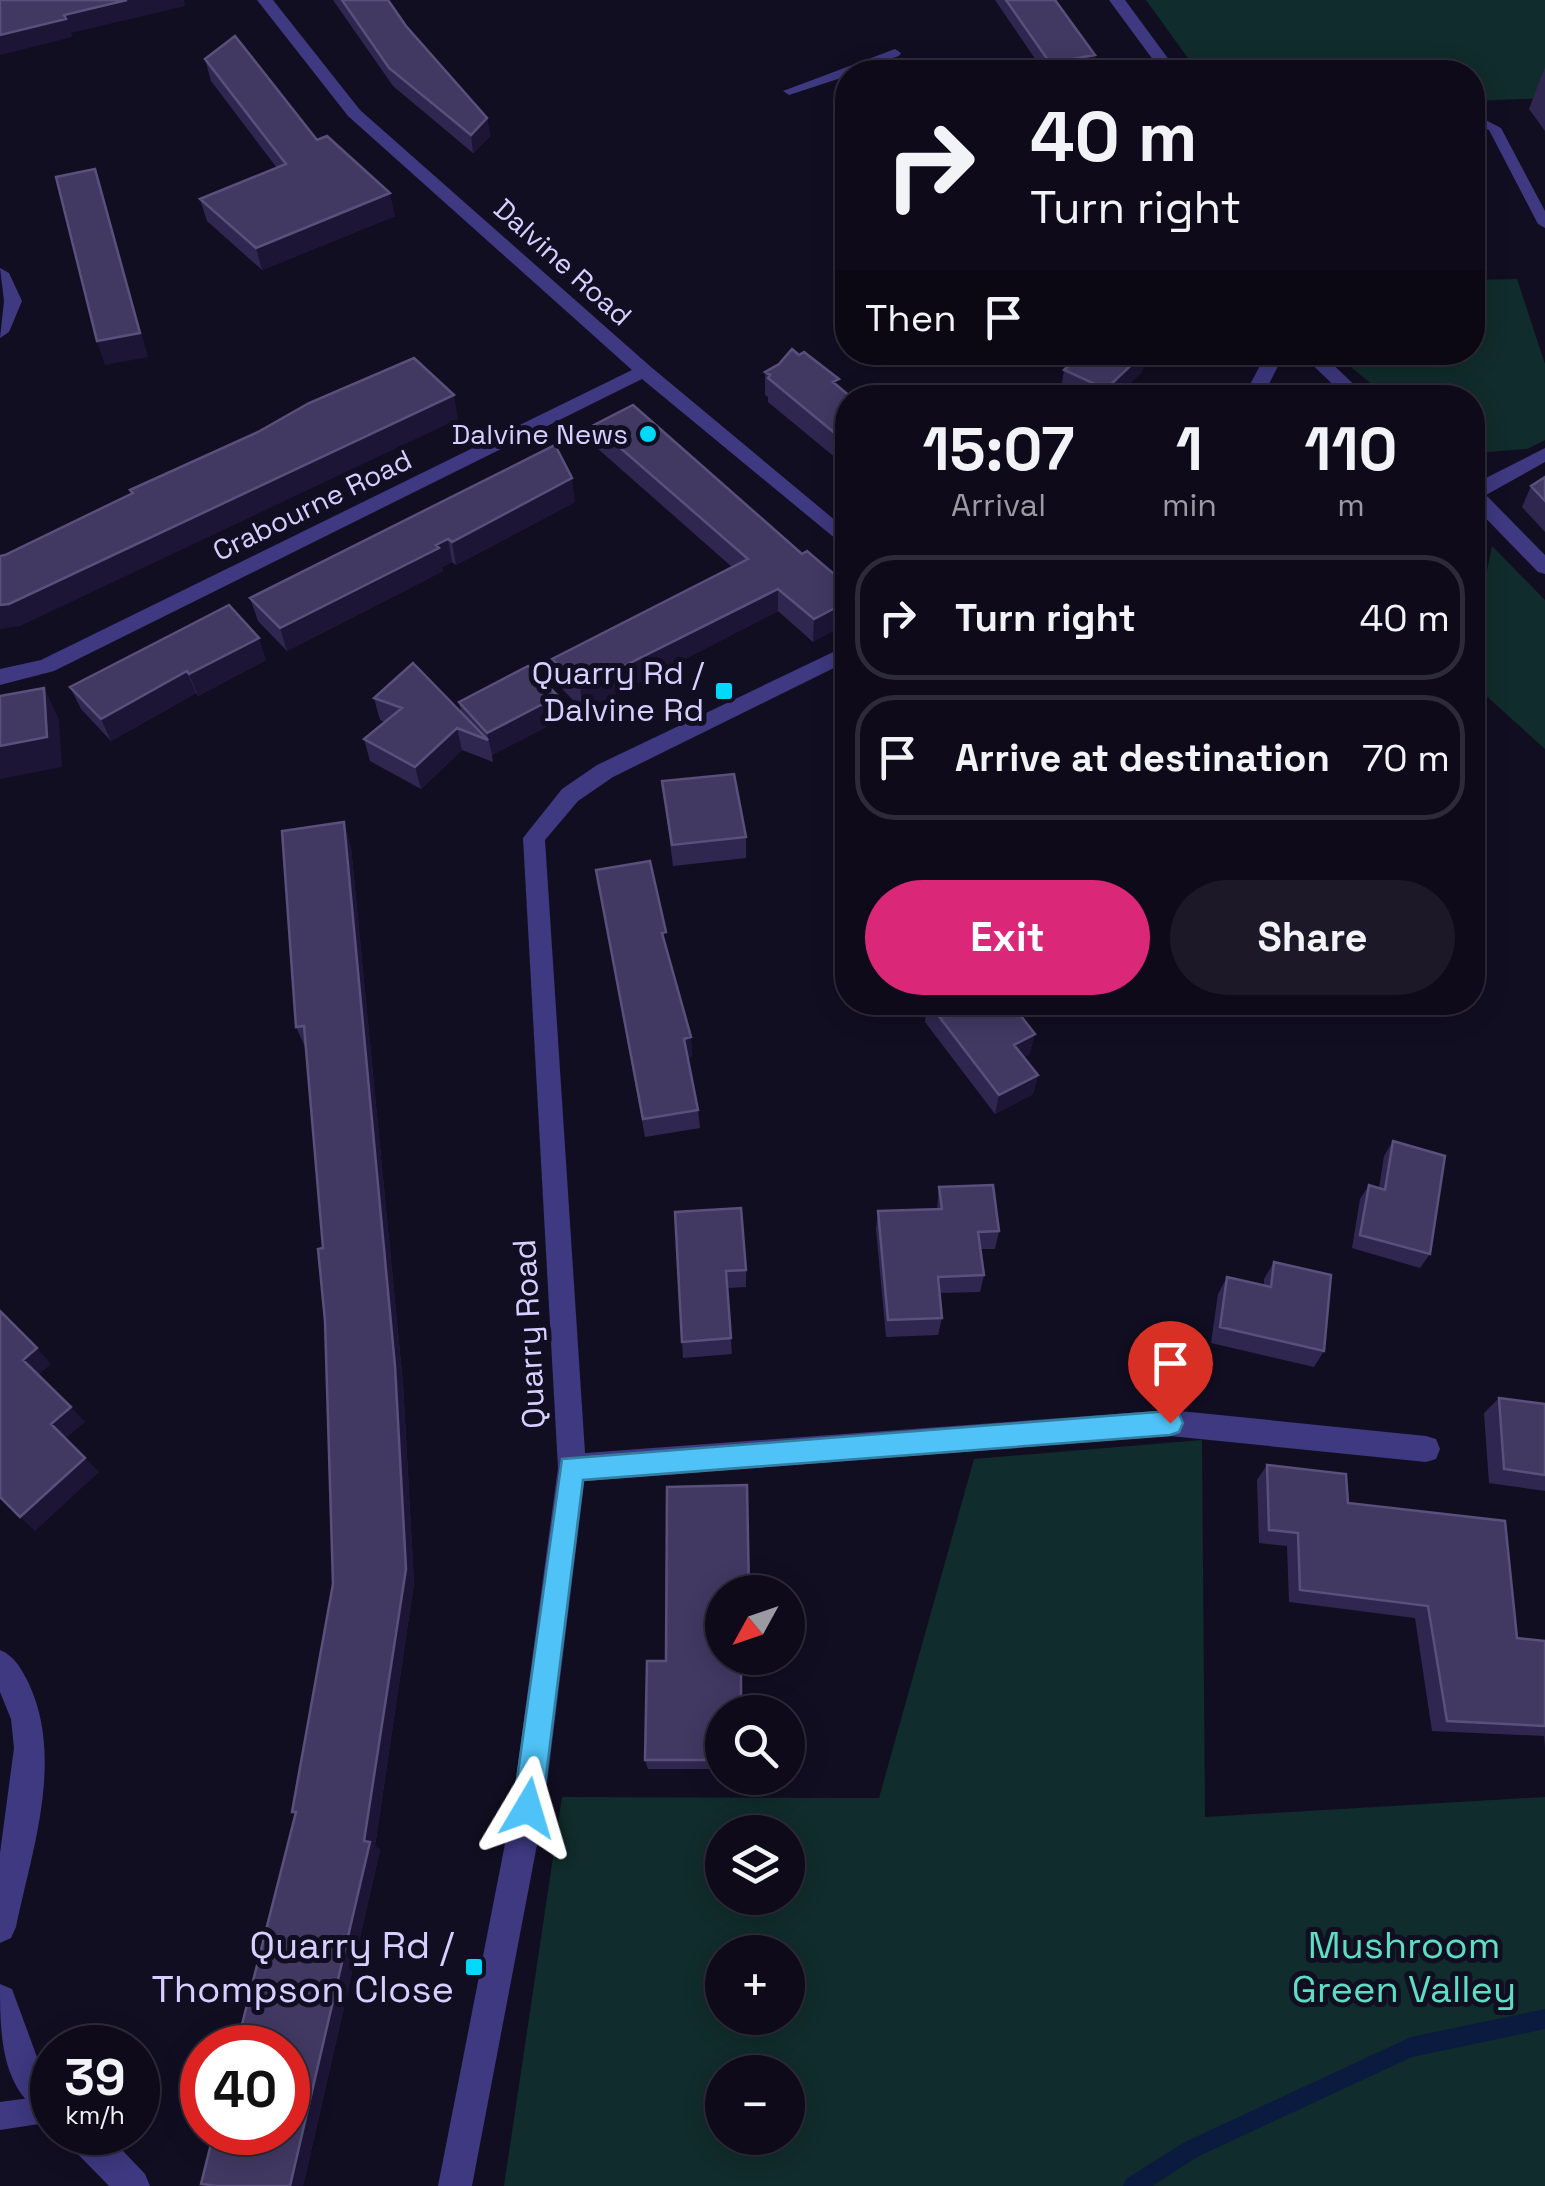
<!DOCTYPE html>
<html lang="en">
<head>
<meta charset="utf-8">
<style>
  :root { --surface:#0e0a1a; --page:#1c1827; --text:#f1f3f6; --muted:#9b9aa2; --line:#2e2b39; --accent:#db2777 }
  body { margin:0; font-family:"Space Grotesk",sans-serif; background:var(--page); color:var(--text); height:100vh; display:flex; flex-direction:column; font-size:38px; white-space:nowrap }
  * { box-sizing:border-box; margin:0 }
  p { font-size:32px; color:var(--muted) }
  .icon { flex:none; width:55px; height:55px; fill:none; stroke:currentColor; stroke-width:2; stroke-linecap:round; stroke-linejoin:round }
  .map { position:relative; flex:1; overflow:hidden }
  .panel { position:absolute; left:835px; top:385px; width:650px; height:630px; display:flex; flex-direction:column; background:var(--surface); border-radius:40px; box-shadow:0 5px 25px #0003,0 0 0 2px var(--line) }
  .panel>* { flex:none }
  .hud { position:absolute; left:835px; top:60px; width:650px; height:305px; border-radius:40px; box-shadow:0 5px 25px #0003,0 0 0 2px var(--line); background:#0e0a1a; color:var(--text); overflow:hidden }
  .needle { width:65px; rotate:230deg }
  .controls { position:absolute; left:705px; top:1575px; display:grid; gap:20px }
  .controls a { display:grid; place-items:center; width:100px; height:100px; border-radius:50%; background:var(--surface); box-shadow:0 5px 25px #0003,0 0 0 2px var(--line); font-size:50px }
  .speed { position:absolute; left:30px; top:2025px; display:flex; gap:20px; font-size:50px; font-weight:700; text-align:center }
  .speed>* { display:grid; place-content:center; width:130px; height:130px; border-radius:50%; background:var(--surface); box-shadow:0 5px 25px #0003,0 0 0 2px var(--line); line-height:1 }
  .speed small { font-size:25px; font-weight:400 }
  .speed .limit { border:15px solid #d22; background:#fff; color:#111 }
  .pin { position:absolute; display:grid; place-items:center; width:85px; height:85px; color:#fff; margin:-102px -42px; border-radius:50% 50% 50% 0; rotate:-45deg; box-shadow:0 0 10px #0007 }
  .pin .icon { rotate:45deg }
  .me { position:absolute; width:110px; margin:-55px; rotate:7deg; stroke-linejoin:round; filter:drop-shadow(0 0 8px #0008) }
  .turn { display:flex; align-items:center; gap:35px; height:210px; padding:0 30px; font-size:45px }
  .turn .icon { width:130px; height:130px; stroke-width:2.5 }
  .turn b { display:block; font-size:70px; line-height:85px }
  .then { display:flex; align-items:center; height:95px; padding:0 30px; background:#0003; gap:20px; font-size:38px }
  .eta { display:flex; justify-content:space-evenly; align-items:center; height:170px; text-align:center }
  .eta b { font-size:60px; font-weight:700; line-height:70px }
  .action { display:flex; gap:20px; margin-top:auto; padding:20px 30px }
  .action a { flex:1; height:115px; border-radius:60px; background:var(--accent); color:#fff; font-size:40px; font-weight:700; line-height:115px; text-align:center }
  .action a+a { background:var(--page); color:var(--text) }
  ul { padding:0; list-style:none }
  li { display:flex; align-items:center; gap:30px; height:125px; margin:0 20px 15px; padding:0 10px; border:5px solid var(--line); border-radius:40px }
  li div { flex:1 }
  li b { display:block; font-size:38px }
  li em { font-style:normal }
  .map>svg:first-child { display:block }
  .green { fill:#112c2c; fill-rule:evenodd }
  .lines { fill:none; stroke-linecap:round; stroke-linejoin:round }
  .stream { fill:#0a1b3f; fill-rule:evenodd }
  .service { fill:#3e3981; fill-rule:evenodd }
  .minor { fill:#3e3981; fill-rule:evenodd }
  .tertiary { fill:#3e3981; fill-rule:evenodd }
  .wall { fill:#302750 }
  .shaded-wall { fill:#1d1536 }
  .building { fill:#423963; stroke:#59507b; stroke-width:2.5 }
  .route { fill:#4fc3f7; stroke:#337fa1; stroke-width:2.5 }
  .poi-dot { fill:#02d8f9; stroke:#120e22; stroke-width:4 }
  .labels { text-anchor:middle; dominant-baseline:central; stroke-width:10; stroke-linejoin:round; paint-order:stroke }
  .far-street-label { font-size:28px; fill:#d6cfff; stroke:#120e22 }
  .far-poi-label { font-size:28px; fill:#d6cfff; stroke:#120e22; text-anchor:end }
  .poi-label { font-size:32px; fill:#d6cfff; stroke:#120e22; text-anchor:end }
  .street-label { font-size:32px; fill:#d6cfff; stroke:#120e22 }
  .near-poi-label { font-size:38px; fill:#d6cfff; stroke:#120e22; text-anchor:end }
  .near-park-label { font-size:38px; fill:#5cdec2; stroke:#120e22 }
</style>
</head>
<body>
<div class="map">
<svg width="1545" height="2186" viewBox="0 0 1545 2186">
  <rect width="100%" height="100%" fill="#120e22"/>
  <path class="green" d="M1146,0H1545V98L1473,101L1472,72H1198Z
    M1517,279L1545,364V440L1527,449L1473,453L1472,398L1387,397L1334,353L1472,352L1473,280Z
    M1492,546L1545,600V749L1473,684V640Z
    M1202,1440L1205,1817L1545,1797V2186H504L562,1797L879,1798L974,1459ZM722,1832H788V1898H722ZM722,1952H788V2018H722ZM788,2072V2138H722V2072Z"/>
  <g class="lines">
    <path class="stream" d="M1545,2009V2029L1412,2057L1199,2156L1152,2186H1123L1126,2179L1185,2142L1411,2037Z"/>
    <path class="service" d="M895,49L901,53L899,56L848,72V81L841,78L789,95L783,91Z
      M1472,113L1501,128L1545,211V228L1538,224L1489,130L1472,122Z
      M52,2095V2122L0,2130V2102Z"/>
    <path class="minor" d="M257,0H273L360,110L651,367L848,531V549L642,379L54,671L0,685V669L41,660L632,370L348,116Z
      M0,268L9,273L22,301L9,332L0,338L4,301Z
      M1299,352H1320L1368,398H1347Z
      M1545,448V462L1486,495L1545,555V574L1538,572L1472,504V485Z
      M1170,1410L1426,1436L1436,1439L1440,1449L1436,1459L1426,1462L1170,1436L572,1482L562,1478L558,1468L562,1458L572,1454Z
      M0,1650C15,1656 22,1670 29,1684C64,1760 32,1850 16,1927L11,1938L0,1943V1853L14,1748L11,1719L0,1692Z
      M0,1984L12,1989L37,2057L52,2075V2118C0,2096 0,2033 0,1984Z
      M63,2132H105L145,2174L150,2186H109L68,2144Z"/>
    <path class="tertiary" d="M1109,0H1125L1178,72H1162Z
      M1267,352H1285L1262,398H1243Z
      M848,645V661L613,777L578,801L545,840L586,1468L544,1808L472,2186H438L512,1808L558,1468L523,838L562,789L597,765Z"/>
  </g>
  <path class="wall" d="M333,0H388L406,26L487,118L490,136L473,153L393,86Z
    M995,0H1055L1093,70L1079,72H1044Z
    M205,59L317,140L395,216L262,270L207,221L200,199L277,168L211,81Z
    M1545,67V131L1529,109Z
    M1083,352H1148L1141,373L1114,398H1079L1061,389L1064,370Z
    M779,364L839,387L848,398V468L768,402V397L765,395V372Z
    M594,425L802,554L848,586L813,642L778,611L583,711L555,681L552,659L732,567L597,448Z
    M1545,477V532L1522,507L1531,486Z
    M575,502L456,565L452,562L442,567L443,571L287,651L258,621L250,598Z
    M266,660L198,696L196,693L111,741L81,709L70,687Z
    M558,696L561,719L492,755L493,762L462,750L421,789L370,761L364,739L385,722L380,720L374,698L461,711L459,702Z
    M662,781L746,837V858L673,866Z
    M351,847L403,1384L414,1583L375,1846L380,1850L303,2186H217L295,1814L292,1812L333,1584L323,1248L306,1049L296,1027Z
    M596,870L668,952L691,1037L692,1057L688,1058L698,1110L700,1128L645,1137Z
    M927,1002L1030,1054L1024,1057L1038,1075L1033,1094L995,1114L925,1022Z
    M1393,1141L1430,1254L1420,1268L1352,1248L1360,1199L1369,1185L1379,1188L1384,1156Z
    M939,1187L999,1231L995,1249H980L984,1275L980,1292L939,1293L942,1318L938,1335L886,1337L876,1229L878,1211L937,1209Z
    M675,1212L746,1270V1287L727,1288L732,1354L683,1358Z
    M1274,1262L1324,1351L1314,1367L1211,1343L1218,1294L1227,1277L1264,1285V1279Z
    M1499,1398L1545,1404V1491L1489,1483L1484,1413Z
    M1267,1465L1348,1503L1517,1638L1545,1641V1748L1544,1736L1432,1731L1415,1618L1289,1602L1287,1546L1259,1543L1257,1480Z
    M722,1712V1769H648L645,1760Z"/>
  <path class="shaded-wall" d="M127,0H184L185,6L71,33L72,37L0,55V35L64,15Z
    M1095,55L1093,70L1079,72H1049L1050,63Z
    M487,118L490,136L473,153L471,135Z
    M95,169L103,193L148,357L105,365L97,341Z
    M390,193L395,216L262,270L256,248Z
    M1145,352H1148L1141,373L1114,398H1104L1106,389Z
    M454,395L458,419L20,626L0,629V605Z
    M572,478L575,502L456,565L452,542Z
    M448,539L452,562L442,567L443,571L287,651L280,628Z
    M778,589V611L583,711L580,688Z
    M848,601V623L813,642L814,619Z
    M259,638L266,660L198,696L189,674Z
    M187,671L196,693L111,741L101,719Z
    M44,688L59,719L62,767L0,779V746Z
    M558,696L561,719L492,755L487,733Z
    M457,728L462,750L421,789L415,767Z
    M344,822L351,847L403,1384L414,1583L375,1846L380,1850L303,2186H290L364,1841Z
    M1035,1034L1030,1054L1010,1064L1014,1045Z
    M691,1037L692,1057L686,1058L684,1039Z
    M1038,1075L1033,1094L995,1114L999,1095Z
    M37,1348L51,1364L37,1376L23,1360Z
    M71,1407L85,1422L65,1439L51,1424Z
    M85,1458L99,1472L35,1531L20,1517Z"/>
  <path class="building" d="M0,0H127L64,15L66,19L0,35Z
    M342,0H388L406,26L487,118L471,135L389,68Z
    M1006,0H1055L1095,55L1050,63Z
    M235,36L317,140L327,136L390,193L256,248L200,199L286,164L205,59Z
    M95,169L140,333L97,341L56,177Z
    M792,349L799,355L804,352L839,379L833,382L852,398H848V444L768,378L770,375L765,372L779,364Z
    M1083,352H1145L1106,389L1064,370Z
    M414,358L454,395L9,604L0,605V556L5,555L133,493L130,490L258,432L309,403Z
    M633,405L802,554L807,551L848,586V601L814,619L778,589L580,688L552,659L748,559L594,425Z
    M555,445L572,478L452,542L448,539L436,545L439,548L280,628L250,598Z
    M1545,477V501L1531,486Z
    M229,605L259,638L189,674L187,671L101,719L70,687Z
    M413,663L488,740L457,728L415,767L364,739L402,708L374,698Z
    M528,666L558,696L487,733L459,702Z
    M44,688L47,737L0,746V696Z
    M734,774L746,837L672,845L662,781Z
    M344,822L395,1366L406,1569L364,1841L370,1842L290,2186H217L201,2184L214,2132H288V2048H236L296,1812H292L333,1584L325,1321L318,1249L323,1248L304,1026L296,1027L282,831Z
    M650,861L666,932L662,933L691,1037L684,1039L698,1110L643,1119L596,870Z
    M928,1002H1010L1035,1034L1014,1045L1038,1075L999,1095Z
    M1393,1141L1445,1156L1430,1254L1360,1235L1369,1185L1385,1190Z
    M993,1185L999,1231L978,1232L984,1275L938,1277L942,1318L888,1320L878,1211L942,1209L939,1187Z
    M741,1208L746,1270L726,1271L731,1338L682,1342L675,1212Z
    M1274,1262L1331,1275L1324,1351L1220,1327L1227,1277L1271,1287Z
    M0,1311L37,1348L23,1360L71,1407L51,1424L85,1458L20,1517L0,1497Z
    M1499,1398L1545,1404V1475L1504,1469Z
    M1267,1465L1346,1474L1348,1503L1505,1521L1517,1638L1545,1641V1726L1447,1721L1428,1606L1300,1590L1298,1533L1269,1530Z
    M747,1485L749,1592H722V1658H741V1712H722V1760H645L647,1661H666L667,1487Z"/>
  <path class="route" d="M1170,1411L1179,1414L1183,1423L1179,1432L1170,1435L583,1480L542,1808L538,1818L528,1822L518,1818L513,1808L562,1459Z"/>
  <g class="poi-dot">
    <circle cx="648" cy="434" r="10"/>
    <rect x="714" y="681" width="20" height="20" rx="5"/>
    <rect x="464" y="1957" width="20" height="20" rx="5"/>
  </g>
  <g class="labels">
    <g class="far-street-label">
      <text transform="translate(563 262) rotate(42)">Dalvine Road</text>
      <text transform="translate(312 505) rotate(-26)">Crabourne Road</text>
    </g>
    <g class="far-poi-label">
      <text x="628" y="434">Dalvine News</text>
    </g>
    <g class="poi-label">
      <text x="704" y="673">Quarry Rd /<tspan x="704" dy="37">Dalvine Rd</tspan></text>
    </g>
    <g class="street-label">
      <text transform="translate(529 1334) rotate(-93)">Quarry Road</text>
    </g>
    <g class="near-poi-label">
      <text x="454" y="1945">Quarry Rd /<tspan x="454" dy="44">Thompson Close</tspan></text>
    </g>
    <g class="near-park-label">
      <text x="1404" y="1945">Mushroom<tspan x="1404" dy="44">Green Valley</tspan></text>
    </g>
  </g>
</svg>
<div class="controls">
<a><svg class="needle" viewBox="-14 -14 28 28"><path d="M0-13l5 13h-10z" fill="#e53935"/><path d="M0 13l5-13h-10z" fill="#9b9aa2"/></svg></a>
<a><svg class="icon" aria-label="search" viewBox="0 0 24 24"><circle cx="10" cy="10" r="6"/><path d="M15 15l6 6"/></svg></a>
<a><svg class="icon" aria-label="layers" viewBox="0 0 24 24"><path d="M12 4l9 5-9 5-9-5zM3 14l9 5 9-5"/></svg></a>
<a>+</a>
<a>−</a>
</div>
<div class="speed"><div>39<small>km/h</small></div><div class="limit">40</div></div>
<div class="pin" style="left:1170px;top:1423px;background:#d93025"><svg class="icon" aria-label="arrive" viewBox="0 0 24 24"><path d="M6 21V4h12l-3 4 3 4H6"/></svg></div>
<svg class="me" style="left:528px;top:1808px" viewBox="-20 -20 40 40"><path d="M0-17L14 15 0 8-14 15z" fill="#4fc3f7" stroke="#fff" stroke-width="4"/></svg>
<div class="hud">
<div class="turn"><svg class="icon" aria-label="right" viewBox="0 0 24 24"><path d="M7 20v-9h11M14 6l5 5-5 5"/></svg><div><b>40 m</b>Turn right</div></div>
<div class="then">Then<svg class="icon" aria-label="arrive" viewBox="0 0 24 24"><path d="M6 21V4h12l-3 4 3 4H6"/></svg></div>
</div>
<section class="panel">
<div class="eta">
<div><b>15:07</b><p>Arrival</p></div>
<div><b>1</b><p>min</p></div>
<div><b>110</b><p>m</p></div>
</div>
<ul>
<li><svg class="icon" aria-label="right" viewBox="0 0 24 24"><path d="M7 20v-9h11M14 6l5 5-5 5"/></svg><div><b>Turn right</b></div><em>40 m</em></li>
<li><svg class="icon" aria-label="arrive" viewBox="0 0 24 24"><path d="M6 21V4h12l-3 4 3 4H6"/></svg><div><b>Arrive at destination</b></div><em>70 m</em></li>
</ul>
<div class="action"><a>Exit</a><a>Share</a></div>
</section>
</div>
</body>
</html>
